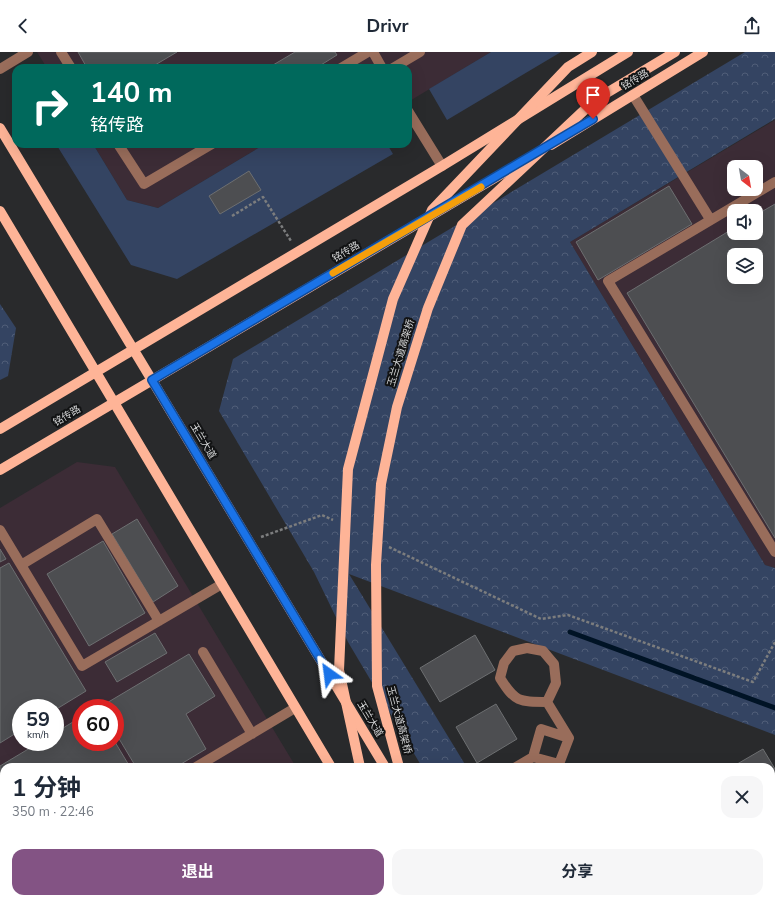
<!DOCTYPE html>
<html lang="zh">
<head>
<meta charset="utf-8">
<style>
  :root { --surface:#fff; --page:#f6f6f7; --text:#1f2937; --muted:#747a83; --accent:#835384 }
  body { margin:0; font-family:"Nunito Sans","Noto Sans SC",sans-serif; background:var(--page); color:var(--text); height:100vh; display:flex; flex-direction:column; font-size:15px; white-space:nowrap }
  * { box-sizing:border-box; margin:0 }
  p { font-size:13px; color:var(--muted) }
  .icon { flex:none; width:22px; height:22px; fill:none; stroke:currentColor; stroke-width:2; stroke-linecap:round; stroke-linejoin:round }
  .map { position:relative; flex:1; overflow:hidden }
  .details { position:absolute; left:0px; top:711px; width:775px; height:140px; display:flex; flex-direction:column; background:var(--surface); border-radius:12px 12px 0 0; box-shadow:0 4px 16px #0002 }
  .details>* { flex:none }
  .hud { position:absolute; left:12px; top:12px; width:400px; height:84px; border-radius:12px; box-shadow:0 4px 16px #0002; background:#00695c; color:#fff; overflow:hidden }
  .needle { width:26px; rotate:149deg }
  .fabs { position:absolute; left:727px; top:108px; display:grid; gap:8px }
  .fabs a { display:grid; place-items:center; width:36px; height:36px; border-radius:8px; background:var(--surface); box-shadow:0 4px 16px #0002; font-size:20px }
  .speed { position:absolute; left:12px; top:647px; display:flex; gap:8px; font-size:20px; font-weight:700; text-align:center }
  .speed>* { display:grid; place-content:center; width:52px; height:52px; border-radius:50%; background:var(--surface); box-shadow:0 4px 16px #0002; line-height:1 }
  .speed small { font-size:10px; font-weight:400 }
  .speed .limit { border:6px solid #d22; background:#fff; color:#111 }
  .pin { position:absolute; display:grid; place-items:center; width:34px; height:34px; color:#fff; margin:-41px -17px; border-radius:50% 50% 50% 0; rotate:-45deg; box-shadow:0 0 4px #0007 }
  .pin .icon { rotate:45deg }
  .me { position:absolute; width:44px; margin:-22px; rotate:329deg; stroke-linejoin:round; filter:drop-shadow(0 0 3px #0008) }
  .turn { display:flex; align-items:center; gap:14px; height:84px; padding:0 12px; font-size:18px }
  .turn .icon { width:52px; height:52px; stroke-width:2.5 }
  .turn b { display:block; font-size:28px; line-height:34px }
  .round { display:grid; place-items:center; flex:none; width:42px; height:42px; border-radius:12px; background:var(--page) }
  .headline { display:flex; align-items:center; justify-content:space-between; height:68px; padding:0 12px }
  h1 { font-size:24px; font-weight:700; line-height:30px }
  .action { display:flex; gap:8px; margin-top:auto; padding:8px 12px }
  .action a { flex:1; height:46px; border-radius:12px; background:var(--accent); color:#fff; font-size:16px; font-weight:700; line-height:46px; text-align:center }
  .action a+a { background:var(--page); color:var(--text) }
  header { display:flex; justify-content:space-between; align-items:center; height:52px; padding:0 12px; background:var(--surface); font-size:18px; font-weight:700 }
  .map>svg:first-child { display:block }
  .industrial { fill:#3c2c36; fill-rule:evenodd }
  .green { fill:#344462 }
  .park { fill:url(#park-crowns) }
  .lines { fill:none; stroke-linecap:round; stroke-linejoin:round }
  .stream { stroke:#001325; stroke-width:5 }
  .building { fill:#4d4e51; stroke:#6d6f71; fill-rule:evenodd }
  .path { stroke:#7c7d7e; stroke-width:2.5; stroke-dasharray:3 2; stroke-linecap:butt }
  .minor { stroke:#996d5b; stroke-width:10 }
  .major { stroke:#feb497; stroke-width:10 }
  .major-bridge { stroke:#feb497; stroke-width:10 }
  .route-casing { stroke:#114b97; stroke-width:10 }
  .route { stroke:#1a73e8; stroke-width:7 }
  .slow { stroke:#f59e0b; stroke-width:7 }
  .labels { text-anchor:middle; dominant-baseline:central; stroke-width:4; stroke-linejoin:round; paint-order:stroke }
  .street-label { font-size:10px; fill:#d3d4d5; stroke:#121314 }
</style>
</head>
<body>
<header><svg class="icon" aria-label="back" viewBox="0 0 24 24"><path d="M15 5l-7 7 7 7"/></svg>Drivr<svg class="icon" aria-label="share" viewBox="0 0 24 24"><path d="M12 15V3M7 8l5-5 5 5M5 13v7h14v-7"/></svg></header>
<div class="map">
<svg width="775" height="851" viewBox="0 0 775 851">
  <defs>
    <pattern id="park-crowns" width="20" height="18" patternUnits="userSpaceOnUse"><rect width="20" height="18" fill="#344462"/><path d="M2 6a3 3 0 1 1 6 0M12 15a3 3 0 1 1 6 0" fill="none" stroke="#505e78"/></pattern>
  </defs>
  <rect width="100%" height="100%" fill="#292a2c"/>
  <path class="industrial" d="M37,0H491L408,50V16H47Z
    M775,68V516L765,513L570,190ZM734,115H756V137H734ZM734,159H756V181H734ZM734,203H756V225H734Z
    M93,92H265L158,156L127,148Z
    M77,410L115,415L296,715H4V847H375L378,851H0V456ZM21,656H55V690H21ZM81,656H115V690H81Z"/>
  <path class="green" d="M491,0H561L447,68L429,37Z
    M56,92H93L127,148L158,156L265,92H387L393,102L177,227L131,213Z"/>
  <path class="park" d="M745,0H775V67L570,190L765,513L775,516V683L349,522L466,714L464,715H422L348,590L314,520L219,359L233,307Z
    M0,252L16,276L8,324L0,328Z"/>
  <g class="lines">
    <path class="stream" d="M570,580L775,656"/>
  </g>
  <path class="building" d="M78,0H177L150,16H87Z
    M295,0H335L337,3L316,16H268Z
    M249,119L261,138L220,162L209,144Z
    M669,134L692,172L598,228L576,190Z
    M775,152V486L627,241L734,176V181H756V163ZM734,203H756V225H734Z
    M137,467L178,534L153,550L112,482Z
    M103,489L145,561L89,594L47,522Z
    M0,497L6,507L0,510Z
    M9,511L86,639L55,658V656H21V678L0,691V516Z
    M155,581L167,601L117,630L105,610Z
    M475,583L495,618L440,650L420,616Z
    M189,602L215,644L186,662L206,697L176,715H136L115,680V656L100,655Z
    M496,652L517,687L477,711L456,675Z
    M81,665V690H115L130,715H4V818L0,820V714L40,690H55V681Z
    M763,697L775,717V737L771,739V715H732Z
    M22,847H152L154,850L15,851Z
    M224,847H302L295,851H226Z
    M354,847H371L373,851H348Z
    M559,847H613L615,851H561Z
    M723,847H737L739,851H716Z"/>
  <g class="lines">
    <path class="path" d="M232,164L263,145L291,189
      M261,485L322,463L333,468
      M389,495L541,567L568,563L753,630L775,590"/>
    <path class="minor" d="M61,0L71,16
      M373,0L382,16
      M341,16L368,0
      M393,16L420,0
      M0,17L28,0
      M633,43L710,167
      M408,59L442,114
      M118,92L144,132L212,92
      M775,130L608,229L775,500
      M0,478L82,614L222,532
      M21,513L97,467L159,569
      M203,600L252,682
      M547,650C519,650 515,650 500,626L504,611L513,599L527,596L543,599L554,612L556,631L547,650L569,686L559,712
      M533,705L541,677L569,686
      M196,715L295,656
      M516,715L533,705L559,712L560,715
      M771,760L775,757
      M0,833L4,830
      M211,847L214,851
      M759,847L762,851
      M317,851L324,847
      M672,851L679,847"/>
    <path class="major" d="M0,76L385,715
      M551,93L703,0
      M0,159L331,715
      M0,377L442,114L628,0
      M0,418L532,104
      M391,847L394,851
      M409,847L412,851
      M440,847L442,851
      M464,847L467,851"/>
    <path class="major-bridge" d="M360,715L339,618L348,417L393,247L432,158L568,15L592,0
      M399,715L377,634L376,513L381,432L397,355L428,256L462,173L595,48L675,0"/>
  </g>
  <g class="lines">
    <g class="route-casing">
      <path id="route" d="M329,622L152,328L593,67"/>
    </g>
    <use href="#route" class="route"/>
    <path class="slow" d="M333,221L481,135"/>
  </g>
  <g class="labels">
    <g class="street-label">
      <text transform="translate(635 28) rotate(-31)">铭传路</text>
      <text transform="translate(346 200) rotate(-31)">铭传路</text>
      <text transform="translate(401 301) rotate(-73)">玉兰大道高架桥</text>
      <text transform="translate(67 364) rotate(-31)">铭传路</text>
      <text transform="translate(203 389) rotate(59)">玉兰大道</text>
      <text transform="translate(370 667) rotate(59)">玉兰大道</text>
      <text transform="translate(399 668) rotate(75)">玉兰大道高架桥</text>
    </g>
  </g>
</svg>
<div class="fabs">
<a><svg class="needle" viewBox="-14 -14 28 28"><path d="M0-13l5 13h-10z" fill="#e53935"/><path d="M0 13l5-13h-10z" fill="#747a83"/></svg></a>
<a><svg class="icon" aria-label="sound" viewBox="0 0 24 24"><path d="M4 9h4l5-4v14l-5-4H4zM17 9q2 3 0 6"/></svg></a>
<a><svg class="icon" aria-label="layers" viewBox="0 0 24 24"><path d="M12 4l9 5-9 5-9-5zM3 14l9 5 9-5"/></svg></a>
</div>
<div class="speed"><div>59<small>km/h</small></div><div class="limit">60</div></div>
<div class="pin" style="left:593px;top:67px;background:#d93025"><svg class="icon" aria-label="arrive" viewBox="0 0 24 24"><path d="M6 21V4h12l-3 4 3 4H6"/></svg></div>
<svg class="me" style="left:329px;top:622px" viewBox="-20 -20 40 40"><path d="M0-17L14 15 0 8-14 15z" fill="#1a73e8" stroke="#fff" stroke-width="4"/></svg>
<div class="hud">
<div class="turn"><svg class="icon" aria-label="right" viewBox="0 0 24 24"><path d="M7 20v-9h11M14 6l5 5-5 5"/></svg><div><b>140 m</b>铭传路</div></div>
</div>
<section class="details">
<div class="headline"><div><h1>1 分钟</h1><p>350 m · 22:46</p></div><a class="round"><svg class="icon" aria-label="close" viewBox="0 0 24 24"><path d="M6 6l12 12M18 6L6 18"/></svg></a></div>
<div class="action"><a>退出</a><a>分享</a></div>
</section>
</div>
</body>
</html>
